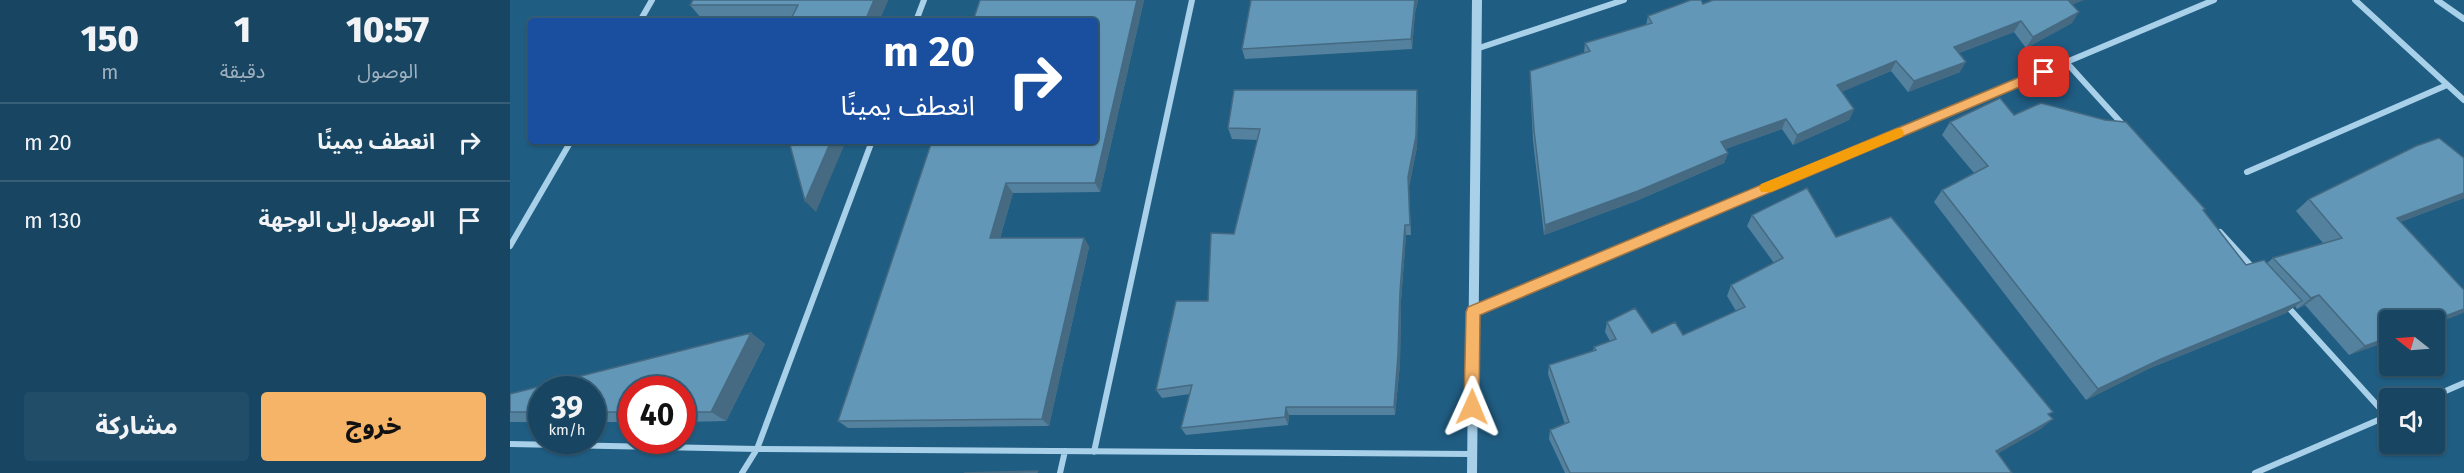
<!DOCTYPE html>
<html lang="ar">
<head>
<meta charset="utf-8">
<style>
  :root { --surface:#184662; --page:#214d68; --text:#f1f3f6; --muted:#9fb1be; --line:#365e77; --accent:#f6b469 }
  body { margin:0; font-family:"Fira Sans","Noto Sans Arabic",sans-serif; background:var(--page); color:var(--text); direction:rtl; height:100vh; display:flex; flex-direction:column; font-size:22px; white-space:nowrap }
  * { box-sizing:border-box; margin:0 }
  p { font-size:20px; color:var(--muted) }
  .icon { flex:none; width:33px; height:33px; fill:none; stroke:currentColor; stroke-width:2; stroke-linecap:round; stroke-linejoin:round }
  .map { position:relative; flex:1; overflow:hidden; direction:ltr }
  .panel { display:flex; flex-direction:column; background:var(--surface); width:510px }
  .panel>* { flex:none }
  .top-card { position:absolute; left:18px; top:18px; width:570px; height:126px; border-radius:6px; box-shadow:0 2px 4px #0004,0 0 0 2px var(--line); direction:rtl; background:#1a4fa0; color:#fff; overflow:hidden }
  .needle { width:39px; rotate:287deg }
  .buttons { position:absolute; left:1869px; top:310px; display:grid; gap:12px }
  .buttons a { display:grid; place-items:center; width:66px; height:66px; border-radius:6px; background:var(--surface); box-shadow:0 2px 4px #0004,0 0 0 2px var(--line); font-size:30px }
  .speed { position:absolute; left:18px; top:376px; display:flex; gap:12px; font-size:30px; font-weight:700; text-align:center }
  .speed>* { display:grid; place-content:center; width:78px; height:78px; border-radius:50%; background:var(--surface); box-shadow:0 2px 4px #0004,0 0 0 2px var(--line); line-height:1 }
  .speed small { font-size:15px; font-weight:400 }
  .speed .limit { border:9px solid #d22; background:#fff; color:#111 }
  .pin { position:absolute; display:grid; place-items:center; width:51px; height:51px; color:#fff; margin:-26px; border-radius:12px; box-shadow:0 3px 9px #0006 }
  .me { position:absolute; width:66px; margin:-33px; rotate:1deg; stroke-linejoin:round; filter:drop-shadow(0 0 4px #0008) }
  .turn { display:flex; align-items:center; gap:21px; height:126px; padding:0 24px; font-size:27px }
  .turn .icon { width:78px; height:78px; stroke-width:2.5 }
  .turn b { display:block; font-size:42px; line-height:51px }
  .eta { display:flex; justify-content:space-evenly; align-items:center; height:102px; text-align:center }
  .eta b { font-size:36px; font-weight:800; line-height:42px }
  .button { display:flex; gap:12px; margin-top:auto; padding:12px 24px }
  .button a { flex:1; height:69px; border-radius:6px; background:var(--accent); color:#111; font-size:24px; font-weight:800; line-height:69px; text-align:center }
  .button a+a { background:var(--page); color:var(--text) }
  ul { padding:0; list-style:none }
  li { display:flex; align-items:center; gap:18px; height:78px; padding:0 24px; border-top:2px solid var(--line) }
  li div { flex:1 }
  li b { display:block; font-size:22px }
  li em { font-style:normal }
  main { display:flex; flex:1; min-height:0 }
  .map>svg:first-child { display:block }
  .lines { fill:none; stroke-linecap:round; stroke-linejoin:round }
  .minor { stroke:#a8d0e9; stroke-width:6 }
  .tertiary { stroke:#a8d0e9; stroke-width:10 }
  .wall { fill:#54829e }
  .shaded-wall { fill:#456a81 }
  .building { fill:#6297b8; stroke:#456a81; stroke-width:1.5 }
  .route { fill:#f6b469; stroke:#a07544; stroke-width:1.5 }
  .slow { fill:#f59e0b }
</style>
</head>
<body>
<main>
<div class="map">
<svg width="1954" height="473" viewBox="0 0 1954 473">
  <rect width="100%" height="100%" fill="#205d83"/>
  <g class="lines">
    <path class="minor" d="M1845,0L1954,100
      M1927,0L1954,19
      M130,21L142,0
      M406,21L414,0
      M966,49L1114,0
      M1556,62L1615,127
      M1737,172L1937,85
      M1710,232L1744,269
      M0,246L61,141
      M1777,306L1877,416
      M964,311L1704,0
      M1917,399L1954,383
      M0,444L247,449L961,454
      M584,452L682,0
      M232,473L247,449L362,141
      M550,473L555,451
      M1745,473L1880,415"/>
    <path class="tertiary" d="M962,473L967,0"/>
  </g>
  <path class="wall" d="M183,0H378L369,21L282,18H191L180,5Z
    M470,0H634L590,192L503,193L490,238H574L579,247L539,426L338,428L328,421Z
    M741,0H908L905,13L902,49L735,59L732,49Z
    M1193,4L1563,5L1562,23L1516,48L1504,32L1449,53L1450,72L1398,92L1381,71L1331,92L1344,109L1339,120L1283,145L1272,129L1215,149L1218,153L1214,163L1126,201L1034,235L1023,141L1020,81V71L1074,53L1075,43L1136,25L1138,16Z
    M908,101L907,147L899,187L901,235H896L891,301L890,364L885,415H779L778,425L676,435L671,428L680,394L652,398L646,390L698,301L724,234L748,140L722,139L718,128Z
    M1504,115L1695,209L1693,210L1736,265L1757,263L1763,258L1813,243L1786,211L1799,199L1954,158V198L1890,222L1954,290V312L1839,355L1795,305L1787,309L1785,306L1776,313L1638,369L1576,400L1424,202L1432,190L1464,173L1432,135L1440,122Z
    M1242,215L1326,237L1539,415L1532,428L1488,453L1502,473H1055L1039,439L1040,430L1055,424L1038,374L1039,365L1083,351L1084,347L1100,341L1095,332L1097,322L1142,333L1173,335L1226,311L1217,296L1221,285L1264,263L1237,226Z
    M241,333L255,344L216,421L172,422V390H122V422H82V390H32V422H0V394Z"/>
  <path class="shaded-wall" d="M364,0H378L369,21H355Z
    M627,0H634L590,192L585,183Z
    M905,0H908L905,13L902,49L901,39Z
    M1557,0H1574L1550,10Z
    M1569,12L1562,23L1516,48L1523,37Z
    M1511,21L1504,32L1438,57L1444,47Z
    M1386,61L1381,71L1322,96L1327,85Z
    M1456,62L1450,72L1398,92L1404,81Z
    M907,90L908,101L907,147L899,187L901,235L898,177Z
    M1344,109L1339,120L1283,145L1287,135Z
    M1276,119L1272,129L1207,152L1211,142Z
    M321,141H336L306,212L295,201Z
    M1218,153L1214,163L1126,201L1034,235L1035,225Z
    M496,183L503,193L487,247L480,238Z
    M1954,193V198L1872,229L1887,218Z
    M895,225L896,235L891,301L890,364L885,415L884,407L890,292Z
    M574,238L579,247L539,426L532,419Z
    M1809,295L1795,305L1787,309L1801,298Z
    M1792,301L1776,313L1638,369L1576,400L1588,389L1651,359Z
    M1954,309V312L1951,314L1924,324V321H1922Z
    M241,333L255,344L216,421L201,412Z
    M1880,337V341L1839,355L1855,346Z
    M776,407L779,415L778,425L775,417Z
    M1543,419L1532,428L1477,460L1486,451Z"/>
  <path class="building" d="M183,0H364L355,21H280L288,5H180Z
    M470,0H627L585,183H496L480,238H574L532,419L328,421L422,141H585V21H463Z
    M741,0H905L901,39L732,49Z
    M1181,0H1191L1193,4L1203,0H1558L1569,12L1523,37L1511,21L1444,47L1456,62L1404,81L1386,61L1327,85L1344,109L1287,135L1276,119L1211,142L1218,153L1128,191L1035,225L1024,130L1020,71L1080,51L1075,43L1142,23L1138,16Z
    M724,90H907L906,136L898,177L900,225H895L890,292L888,355L884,407H776L775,417L671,428L682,385L646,390L666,301H698L701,233L724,234L750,129L718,128Z
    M1490,98L1504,115L1531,103L1595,120L1616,122L1695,209L1693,210L1736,265L1754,260L1792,301L1651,359L1588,389L1432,190L1478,166L1440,122Z
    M1929,138L1954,158V193L1887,218L1954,290V309L1922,321H1880V337L1855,346L1809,295L1801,298L1763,258L1832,238L1799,199L1906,146Z
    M279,141H321L295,201Z
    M1297,188L1326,237L1381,217L1543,412L1538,414L1543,419L1486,451L1502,473H1060L1040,430L1059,422L1039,365L1086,350L1084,347L1106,339L1097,322L1125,308L1142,333L1165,322L1173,335L1235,307L1221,285L1273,258L1242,215Z
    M241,333L201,412H172V390H122V412H82V390H32V412H0V394Z
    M528,471L527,473H454Z"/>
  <path class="route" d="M1534,67L1540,72L1538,75L970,315L969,407L967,412L962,414L957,412L954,407L956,312L958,307Z"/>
  <path class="slow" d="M1388,128L1392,129L1394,133L1392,137L1261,192H1251L1249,188L1251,184Z"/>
</svg>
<div class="buttons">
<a><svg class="needle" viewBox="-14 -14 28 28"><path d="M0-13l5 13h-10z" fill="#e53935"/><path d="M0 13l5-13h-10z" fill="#9fb1be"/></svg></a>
<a><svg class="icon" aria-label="sound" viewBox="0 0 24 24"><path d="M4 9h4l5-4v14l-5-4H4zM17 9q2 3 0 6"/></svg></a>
</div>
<div class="speed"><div>39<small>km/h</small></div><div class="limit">40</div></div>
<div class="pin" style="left:1534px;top:72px;background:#d93025"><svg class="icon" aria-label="arrive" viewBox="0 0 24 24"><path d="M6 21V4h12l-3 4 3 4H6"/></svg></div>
<svg class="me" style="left:962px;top:407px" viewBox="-20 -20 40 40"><path d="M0-17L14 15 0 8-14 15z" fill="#f6b469" stroke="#fff" stroke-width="4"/></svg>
<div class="top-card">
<div class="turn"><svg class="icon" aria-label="right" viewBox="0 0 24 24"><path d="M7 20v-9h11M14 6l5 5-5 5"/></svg><div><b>20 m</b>انعطف يمينًا</div></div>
</div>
</div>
<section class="panel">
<div class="eta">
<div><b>10:57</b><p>الوصول</p></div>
<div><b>1</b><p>دقيقة</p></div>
<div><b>150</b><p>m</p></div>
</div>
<ul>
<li><svg class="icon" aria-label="right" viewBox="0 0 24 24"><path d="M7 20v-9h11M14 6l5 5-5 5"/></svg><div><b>انعطف يمينًا</b></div><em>20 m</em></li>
<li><svg class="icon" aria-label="arrive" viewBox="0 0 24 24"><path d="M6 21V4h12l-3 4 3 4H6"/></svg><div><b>الوصول إلى الوجهة</b></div><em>130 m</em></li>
</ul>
<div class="button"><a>خروج</a><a>مشاركة</a></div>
</section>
</main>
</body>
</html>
